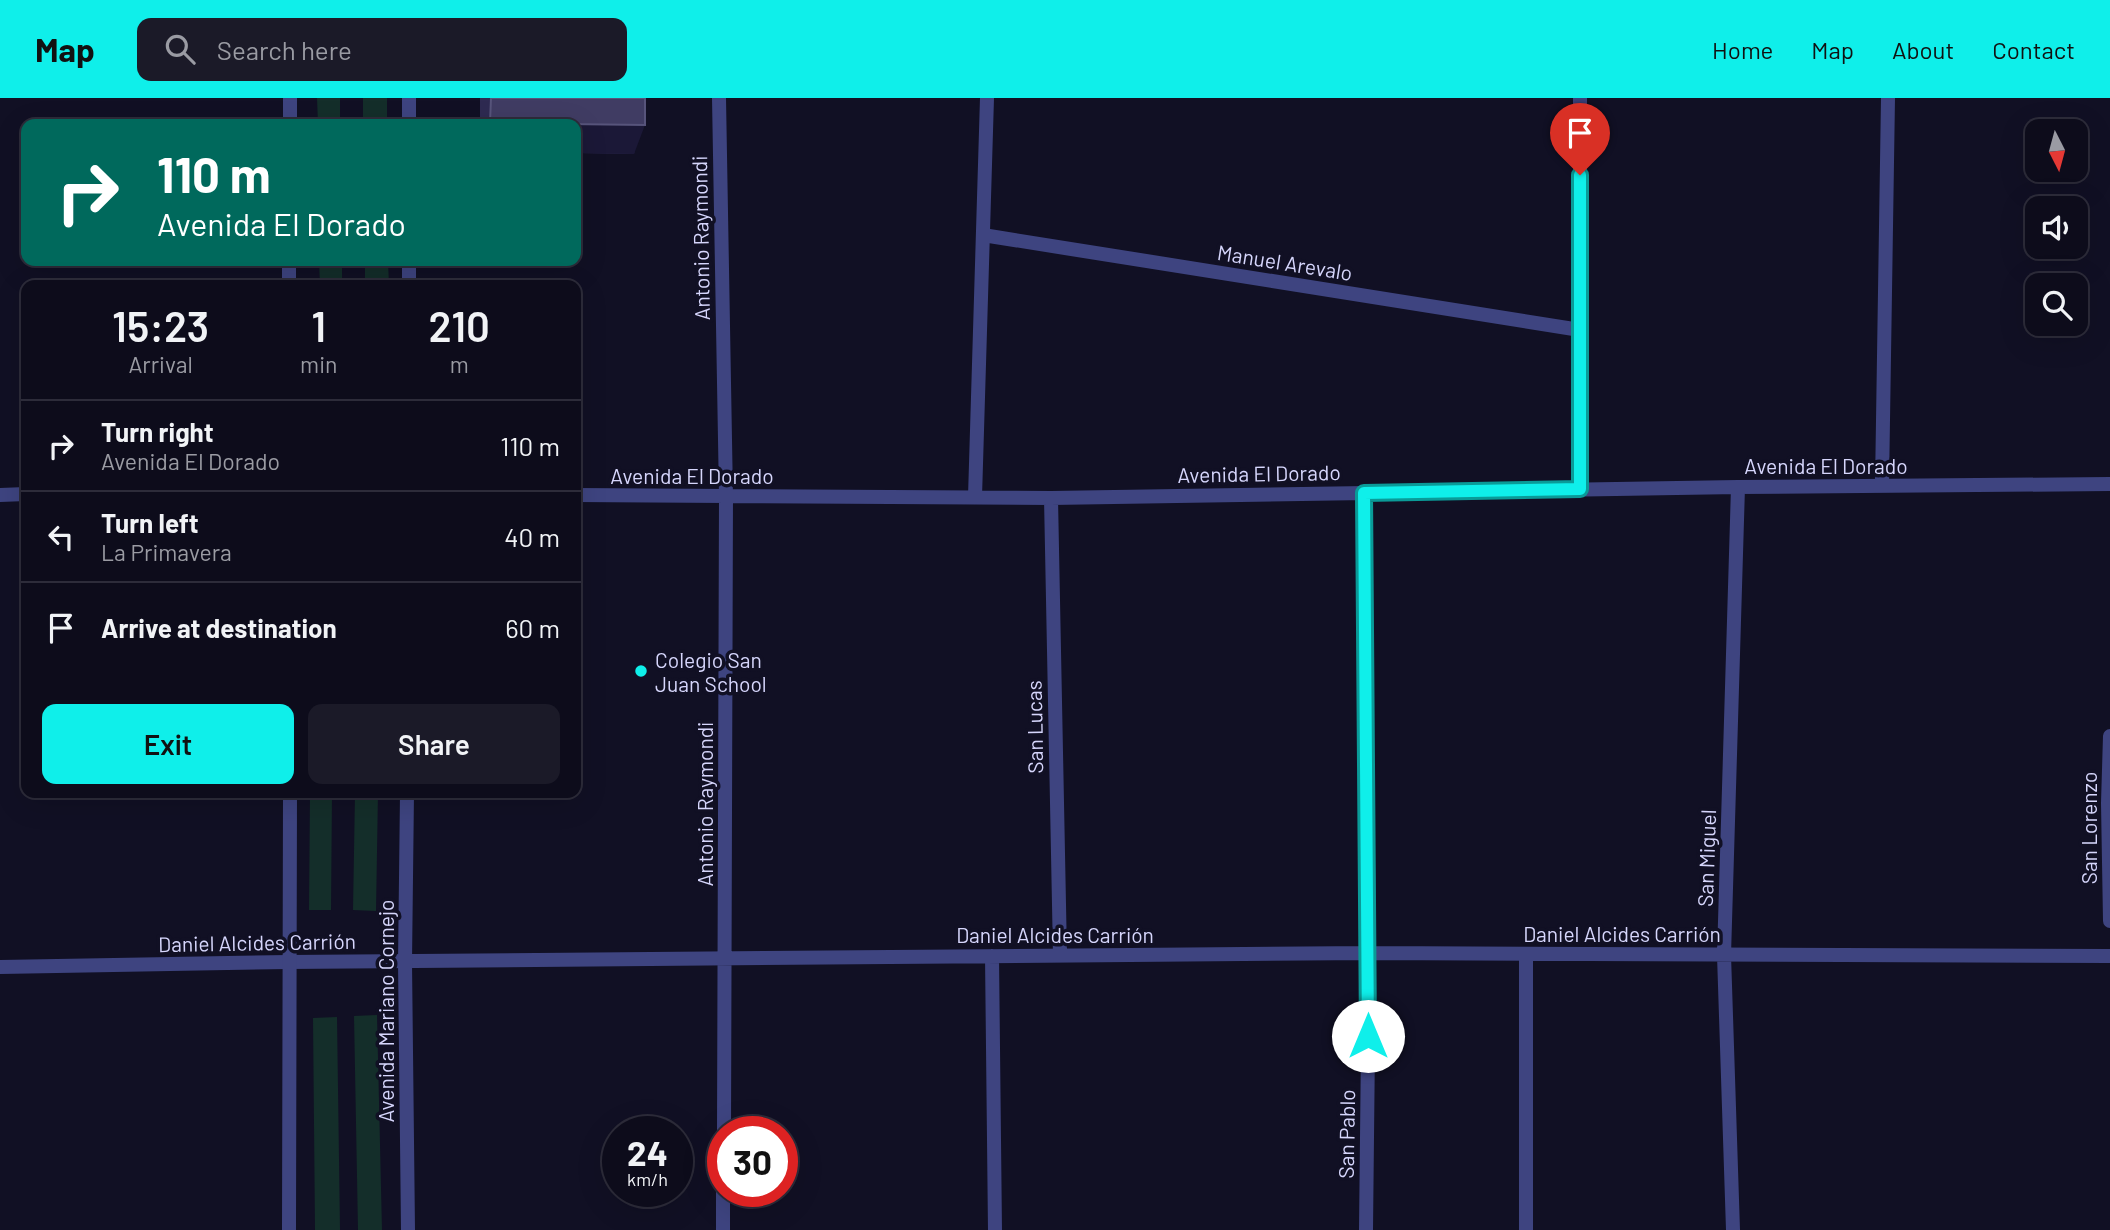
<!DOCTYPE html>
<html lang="en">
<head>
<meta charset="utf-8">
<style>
  :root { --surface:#0d0c1b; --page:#1b1a28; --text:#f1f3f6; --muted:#9a9ba3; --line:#2d2c3a; --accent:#0fefea }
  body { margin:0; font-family:Barlow,sans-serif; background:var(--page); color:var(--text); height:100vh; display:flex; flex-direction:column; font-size:26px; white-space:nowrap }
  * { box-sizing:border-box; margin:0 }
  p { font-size:23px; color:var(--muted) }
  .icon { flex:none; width:38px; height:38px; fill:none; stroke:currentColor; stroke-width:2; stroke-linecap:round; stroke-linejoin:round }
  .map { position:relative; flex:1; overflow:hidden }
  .side { position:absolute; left:21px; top:182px; width:560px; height:518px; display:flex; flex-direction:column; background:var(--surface); border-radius:14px; box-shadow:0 7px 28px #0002,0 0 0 2px var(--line) }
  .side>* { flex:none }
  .hud { position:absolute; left:21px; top:21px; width:560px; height:147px; border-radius:14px; box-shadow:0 7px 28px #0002,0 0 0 2px var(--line); background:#00695c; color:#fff; overflow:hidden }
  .needle { width:46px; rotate:174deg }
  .fabs { position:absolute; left:2025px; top:21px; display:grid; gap:14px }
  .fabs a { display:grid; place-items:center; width:63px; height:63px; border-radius:14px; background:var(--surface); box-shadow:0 7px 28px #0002,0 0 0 2px var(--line); font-size:35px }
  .speed { position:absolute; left:602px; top:1018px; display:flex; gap:14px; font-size:35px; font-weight:700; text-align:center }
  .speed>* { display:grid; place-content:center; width:91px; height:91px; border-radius:50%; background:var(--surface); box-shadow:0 7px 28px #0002,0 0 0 2px var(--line); line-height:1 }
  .speed small { font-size:18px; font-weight:400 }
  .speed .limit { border:10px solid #d22; background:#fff; color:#111 }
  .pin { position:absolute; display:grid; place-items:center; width:60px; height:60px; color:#fff; margin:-72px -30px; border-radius:50% 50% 50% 0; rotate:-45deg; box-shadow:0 0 7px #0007 }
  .pin .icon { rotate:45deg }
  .me { position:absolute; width:77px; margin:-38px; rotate:0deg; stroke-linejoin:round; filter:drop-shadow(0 0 5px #0008) }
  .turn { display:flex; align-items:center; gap:24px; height:147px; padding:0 21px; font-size:32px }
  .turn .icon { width:91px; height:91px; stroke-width:2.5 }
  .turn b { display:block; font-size:49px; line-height:60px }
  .eta { display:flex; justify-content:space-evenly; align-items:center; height:119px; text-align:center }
  .eta b { font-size:42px; font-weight:600; line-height:49px }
  .action { display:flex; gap:14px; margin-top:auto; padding:14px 21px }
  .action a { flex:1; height:80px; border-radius:14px; background:var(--accent); color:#111; font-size:28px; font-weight:600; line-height:80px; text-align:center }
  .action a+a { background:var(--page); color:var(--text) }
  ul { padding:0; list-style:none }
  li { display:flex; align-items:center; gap:21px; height:91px; padding:0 21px; border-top:2px solid var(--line) }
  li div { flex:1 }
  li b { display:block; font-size:26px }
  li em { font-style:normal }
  header { display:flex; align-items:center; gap:42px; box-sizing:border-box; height:98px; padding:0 35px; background:var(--accent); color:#111 }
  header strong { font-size:33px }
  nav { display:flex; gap:38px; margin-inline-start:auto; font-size:24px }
  .search { width:490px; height:63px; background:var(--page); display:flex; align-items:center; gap:18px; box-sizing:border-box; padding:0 24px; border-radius:14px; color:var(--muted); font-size:26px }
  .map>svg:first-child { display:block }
  .green { fill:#142e2a }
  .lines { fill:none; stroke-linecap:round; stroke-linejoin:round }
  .minor { stroke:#3e4480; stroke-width:14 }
  .tertiary { stroke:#3e4480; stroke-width:14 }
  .wall { fill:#2e2a51 }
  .shaded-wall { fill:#1b1837 }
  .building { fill:#403c63; stroke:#57547b; stroke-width:2 }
  .route-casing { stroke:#0a9b98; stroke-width:18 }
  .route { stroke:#0fefea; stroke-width:12 }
  .poi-dot { fill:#0fefea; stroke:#111024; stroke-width:2.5 }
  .labels { text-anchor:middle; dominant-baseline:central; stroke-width:7; stroke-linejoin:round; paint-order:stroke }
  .street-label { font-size:21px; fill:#d6d6fc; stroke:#111024 }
  .poi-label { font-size:21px; fill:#d6d6fc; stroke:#111024; text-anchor:start }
</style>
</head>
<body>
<header>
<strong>Map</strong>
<div class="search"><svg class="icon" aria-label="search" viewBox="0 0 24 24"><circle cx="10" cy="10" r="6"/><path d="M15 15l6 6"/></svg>Search here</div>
<nav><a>Home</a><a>Map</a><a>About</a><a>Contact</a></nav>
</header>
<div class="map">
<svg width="2110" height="1132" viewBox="0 0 2110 1132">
  <rect width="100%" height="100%" fill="#111024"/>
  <path class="green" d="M317,0H340V26H318Z
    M363,0H387V26H363Z
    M319,163H342V187H320Z
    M365,163H388L389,187H365Z
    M310,695H332L331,812H309Z
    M355,695H378L376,813L353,812Z
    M377,917L382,1132H358L354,918Z
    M337,919L340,1132H315L313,920Z"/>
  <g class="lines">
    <path class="minor" d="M719,0L726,398L724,1034
      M983,137L1580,232
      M1882,387L1888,0
      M1580,391V0
      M1364,395L1369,855L1366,1132
      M576,397L1051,400L1738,389L2110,386
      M975,399L987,0
      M1051,400L1060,857
      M2110,638L2108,705L2110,823
      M1526,856V1132
      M992,858L995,1132
      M0,869L288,864L1369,855L2110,858
      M723,1132V1094
      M1733,1132L1724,857L1738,389"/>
    <path class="tertiary" d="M409,0V26
      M290,26V0
      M409,163V187
      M289,187V163
      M0,397L26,396
      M407,695L405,864L408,1132
      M289,1132L290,695"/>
  </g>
  <path class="wall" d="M480,0H645L634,56L576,55V26H480Z"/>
  <path class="shaded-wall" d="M490,25L645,27L634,56L576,55V26H490Z"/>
  <path class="building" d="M491,0H645V27L490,25Z"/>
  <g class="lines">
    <g class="route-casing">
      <path id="route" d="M1368,938L1364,395L1580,391V77"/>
    </g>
    <use href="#route" class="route"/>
  </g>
  <circle class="poi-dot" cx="641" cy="573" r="7"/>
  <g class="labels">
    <g class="street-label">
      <text transform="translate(700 140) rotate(-91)">Antonio Raymondi</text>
      <text transform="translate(1285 164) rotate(9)">Manuel Arevalo</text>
      <text x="1826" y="367">Avenida El Dorado</text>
      <text transform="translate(1259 375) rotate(-1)">Avenida El Dorado</text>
      <text x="692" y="377">Avenida El Dorado</text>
      <text transform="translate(1034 629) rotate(-91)">San Lucas</text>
      <text transform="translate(704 706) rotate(-90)">Antonio Raymondi</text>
      <text transform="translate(2088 730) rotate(-90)">San Lorenzo</text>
      <text transform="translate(1706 760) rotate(-88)">San Miguel</text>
      <text x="1622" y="835">Daniel Alcides Carrión</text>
      <text x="1055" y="836">Daniel Alcides Carrión</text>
      <text transform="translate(257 844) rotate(-1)">Daniel Alcides Carrión</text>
      <text transform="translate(385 913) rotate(-90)">Avenida Mariano Cornejo</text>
      <text transform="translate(1346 1036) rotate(-89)">San Pablo</text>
    </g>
    <g class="poi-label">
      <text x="655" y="561">Colegio San<tspan x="655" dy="24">Juan School</tspan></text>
    </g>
  </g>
</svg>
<div class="fabs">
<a><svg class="needle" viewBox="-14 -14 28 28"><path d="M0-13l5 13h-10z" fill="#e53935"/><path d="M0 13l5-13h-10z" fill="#9a9ba3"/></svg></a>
<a><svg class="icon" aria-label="sound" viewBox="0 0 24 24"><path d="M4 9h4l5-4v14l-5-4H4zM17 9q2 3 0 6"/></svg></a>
<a><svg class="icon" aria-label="search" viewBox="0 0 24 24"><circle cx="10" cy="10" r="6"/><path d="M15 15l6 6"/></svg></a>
</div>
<div class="speed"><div>24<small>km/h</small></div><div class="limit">30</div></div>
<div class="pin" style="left:1580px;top:77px;background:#d93025"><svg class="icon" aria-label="arrive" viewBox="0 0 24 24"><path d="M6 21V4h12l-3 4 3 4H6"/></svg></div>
<svg class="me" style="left:1368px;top:938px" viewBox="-20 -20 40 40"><circle r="19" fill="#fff"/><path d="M0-13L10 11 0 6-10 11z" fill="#0fefea"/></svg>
<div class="hud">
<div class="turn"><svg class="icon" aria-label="right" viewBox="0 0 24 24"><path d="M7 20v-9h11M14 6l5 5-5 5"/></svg><div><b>110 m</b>Avenida El Dorado</div></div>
</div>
<section class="side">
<div class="eta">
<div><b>15:23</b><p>Arrival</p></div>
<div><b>1</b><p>min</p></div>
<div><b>210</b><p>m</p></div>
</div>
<ul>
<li><svg class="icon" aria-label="right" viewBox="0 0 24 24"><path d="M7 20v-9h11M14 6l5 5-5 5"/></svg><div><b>Turn right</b><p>Avenida El Dorado</p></div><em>110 m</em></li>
<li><svg class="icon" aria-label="left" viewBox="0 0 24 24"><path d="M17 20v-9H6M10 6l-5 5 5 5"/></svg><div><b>Turn left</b><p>La Primavera</p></div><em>40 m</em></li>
<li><svg class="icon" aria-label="arrive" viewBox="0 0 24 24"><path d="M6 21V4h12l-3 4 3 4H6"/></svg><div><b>Arrive at destination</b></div><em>60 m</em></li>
</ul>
<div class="action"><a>Exit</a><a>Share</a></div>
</section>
</div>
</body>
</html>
